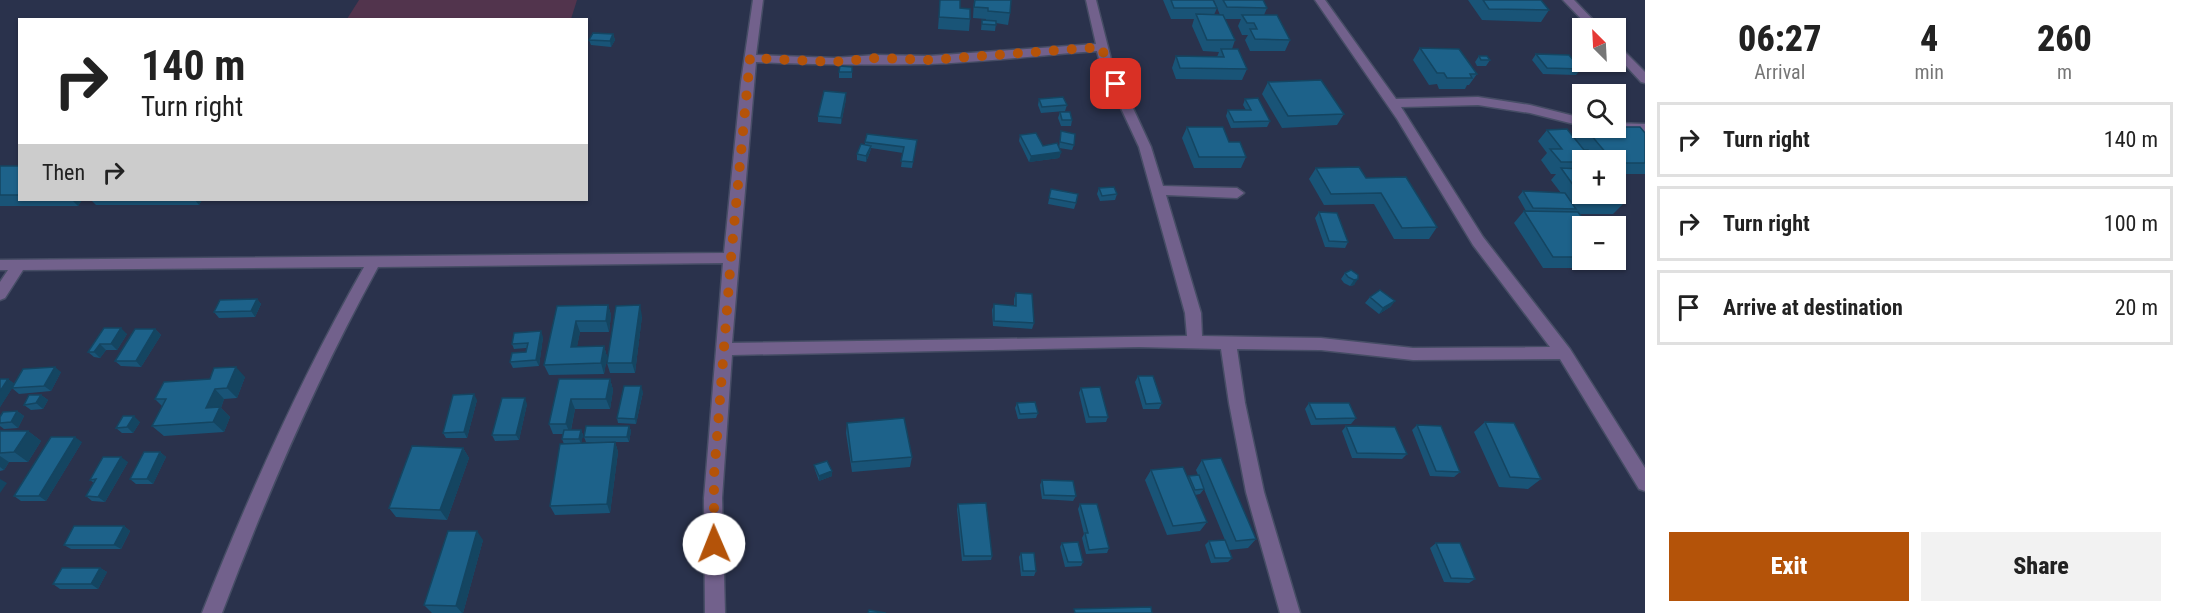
<!DOCTYPE html>
<html lang="en">
<head>
<meta charset="utf-8">
<style>
  :root { --surface:#fff; --page:#f2f2f2; --text:#222; --muted:#767676; --line:#e0e0e0; --accent:#b45309 }
  body { margin:0; font-family:"Roboto Condensed",sans-serif; background:var(--page); color:var(--text); height:100vh; display:flex; flex-direction:column; font-size:22px; white-space:nowrap }
  * { box-sizing:border-box; margin:0 }
  p { font-size:20px; color:var(--muted) }
  .icon { flex:none; width:33px; height:33px; fill:none; stroke:currentColor; stroke-width:2; stroke-linecap:round; stroke-linejoin:round }
  .map { position:relative; flex:1; overflow:hidden }
  .details { display:flex; flex-direction:column; background:var(--surface); width:540px }
  .details>* { flex:none }
  .top-card { position:absolute; left:18px; top:18px; width:570px; height:183px; border-radius:0px; box-shadow:0 2px 4px #0004; background:#fff; color:var(--text); overflow:hidden }
  .needle { width:39px; rotate:336deg }
  .controls { position:absolute; left:1572px; top:18px; display:grid; gap:12px }
  .controls a { display:grid; place-items:center; width:54px; height:54px; border-radius:0px; background:var(--surface); box-shadow:0 2px 4px #0004; font-size:30px }
  .pin { position:absolute; display:grid; place-items:center; width:51px; height:51px; color:#fff; margin:-26px; border-radius:12px; box-shadow:0 3px 9px #0006 }
  .me { position:absolute; width:66px; margin:-33px; rotate:359deg; stroke-linejoin:round; filter:drop-shadow(0 0 4px #0008) }
  .turn { display:flex; align-items:center; gap:21px; height:126px; padding:0 24px; font-size:27px }
  .turn .icon { width:78px; height:78px; stroke-width:2.5 }
  .turn b { display:block; font-size:42px; line-height:51px }
  .then { display:flex; align-items:center; height:57px; padding:0 24px; background:#0003; gap:12px; font-size:22px }
  .eta { display:flex; justify-content:space-evenly; align-items:center; height:102px; text-align:center }
  .eta b { font-size:36px; font-weight:800; line-height:42px }
  .primary-button { display:flex; gap:12px; margin-top:auto; padding:12px 24px }
  .primary-button a { flex:1; height:69px; border-radius:0px; background:var(--accent); color:#fff; font-size:24px; font-weight:800; line-height:69px; text-align:center }
  .primary-button a+a { background:var(--page); color:var(--text) }
  ul { padding:0; list-style:none }
  li { display:flex; align-items:center; gap:18px; height:75px; margin:0 12px 9px; padding:0 12px; border:3px solid var(--line); border-radius:0px }
  li div { flex:1 }
  li b { display:block; font-size:22px }
  li em { font-style:normal }
  main { display:flex; flex:1; min-height:0 }
  .map>svg:first-child { display:block }
  .green { fill:#52344d }
  .lines { fill:none; stroke-linecap:round; stroke-linejoin:round }
  .minor-casing { stroke:#464d65; stroke-width:3 }
  .minor { fill:#72618c; fill-rule:evenodd }
  .wall { fill:#195477 }
  .shaded-wall { fill:#144561 }
  .building { fill:#1d628a; stroke:#144561; stroke-width:1.5 }
  .route { stroke:#b45309; stroke-width:10; stroke-dasharray:0 18 }
</style>
</head>
<body>
<main>
<div class="map">
<svg width="1645" height="613" viewBox="0 0 1645 613">
  <rect width="100%" height="100%" fill="#2a324c"/>
  <path class="green" d="M359,0H577L571,19H347Z"/>
  <g class="lines">
    <g class="minor-casing">
      <path id="minor" d="M753,0H763L756,55L834,58L876,55L929,56L1096,44L1086,0H1096L1112,63L1151,147L1163,186L1237,188L1244,193L1237,198L1166,195L1201,313L1202,336L1321,338L1413,348L1550,347L1473,245L1397,119L1315,0H1325L1396,99L1478,97L1530,105L1582,118V126L1530,113L1478,105L1401,107L1483,237L1570,349L1645,468V491L1639,489L1560,359L1413,360L1321,350L1237,349L1245,403L1264,492L1300,613H1280L1246,492L1229,403L1221,349L1139,347L732,355L722,498L725,613H705L704,498L723,263L378,267C317,378 267,494 222,613H202C249,494 301,378 364,267L23,270L5,298L0,300V282L8,270H0V260L724,253L741,82ZM1097,51L1100,63L1139,147L1185,313L1187,336L732,343L756,62C813,65 871,65 929,64C985,62 1041,55 1097,51Z
        M1563,0H1574L1601,28H1590Z
        M1616,46L1620,47L1645,72V83L1641,82L1616,55Z
        M1616,123L1645,124V132L1612,130L1610,128H1616Z"/>
    </g>
    <use href="#minor" class="minor"/>
  </g>
  <path class="wall" d="M940,0H960V8L970,19L969,31L938,29Z
    M974,0H1011L1010,13L1008,25L996,23L995,31L981,30L982,20H986V19L973,18Z
    M1163,0H1213L1217,8L1214,15H1220L1214,0H1263L1267,8L1264,15L1290,40L1285,51H1250L1245,40L1248,35H1242L1238,26L1241,19H1225L1235,40L1232,49L1247,69L1242,80L1176,79L1172,68L1176,56L1217,57L1219,52L1203,51L1192,26L1194,19H1171Z
    M1468,0H1541L1549,10L1541,22L1482,20Z
    M613,34L615,40L611,47L591,45L589,40Z
    M1420,48L1477,74L1469,85H1467L1465,89H1439L1437,84L1429,85L1413,60Z
    M1536,54L1581,69L1576,75L1543,74L1532,60Z
    M1479,56L1490,60L1486,66H1477L1475,62Z
    M852,67V78H839V72Z
    M1268,82L1344,114L1337,125L1282,128L1262,94Z
    M846,93V99L841,124L818,122V116Z
    M1039,99L1067,105L1065,111L1041,113L1038,105Z
    M1245,99L1270,121L1267,127L1231,128L1226,116L1228,110H1246L1243,105Z
    M1060,112L1072,120L1071,126H1061L1058,118Z
    M1187,127L1229,142L1246,157L1241,168H1194L1182,138Z
    M1640,127L1645,133V174H1616V160H1582V194L1624,203L1613,214H1579L1582,226V260H1600L1591,268H1543L1514,223L1524,211H1526L1518,197L1523,191L1561,193L1551,180L1556,174H1551L1541,160L1547,153L1538,141L1547,130L1584,150L1575,138L1584,128Z
    M1061,131L1074,145L1072,150L1059,148L1061,152L1059,158L1029,162L1019,141L1020,135L1043,146L1059,148Z
    M865,142L916,146L912,168L901,167L903,153L871,148L870,152L866,162L857,160V154L865,145Z
    M0,166H20V200H82L78,206H0Z
    M1316,168L1366,178L1437,227L1429,239H1394L1374,204L1324,205L1309,179Z
    M1099,188L1117,194L1115,200L1100,201L1097,194Z
    M1051,189L1076,203L1074,209L1048,204Z
    M91,200H202L199,205H96Z
    M1319,212L1348,242L1345,248L1325,247L1315,218Z
    M1345,273L1358,275L1354,285L1350,286L1344,283L1341,279Z
    M1016,293L1034,323L1032,329L993,326L992,310L994,304L1014,306V299Z
    M1370,297L1395,301L1390,307L1379,314L1365,303Z
    M257,299L261,304L255,317L219,318L214,312Z
    M608,305L611,315L609,332H580L577,346H604L607,357L604,374L549,375L544,365L557,306Z
    M642,316L635,373H610L607,363Z
    M104,328L127,334L117,350H106L100,358L94,357L88,352Z
    M155,329L161,335L141,367L121,366L115,361Z
    M543,337L539,366L513,368L510,362L526,352V348L514,349L512,344Z
    M61,372L51,391L19,394L12,388L0,407V379H8L14,384Z
    M1138,376L1162,403L1159,409H1143L1135,382Z
    M245,377L237,398L224,399L221,408L230,417L224,432L164,436L152,426L162,406L155,399Z
    M559,379H610L613,390L610,409H575L571,430H581L583,435L581,443L609,442H586L584,437L629,426L631,431L629,442H615L618,452L610,513L555,515L550,506L564,444L562,439L563,434H553L549,424Z
    M1081,388L1108,417L1106,422L1086,423L1079,393Z
    M643,392L636,424L618,423L617,418Z
    M41,395L48,400L43,409L31,410L24,405Z
    M477,400L467,438H446L443,433Z
    M1017,403L1038,413L1036,418L1018,419L1015,408Z
    M1309,403L1356,418L1351,424L1311,425L1305,409Z
    M527,404L519,440L495,441L492,435Z
    M17,411L24,416L18,428L4,429L0,426V417Z
    M140,422L133,433H122L116,428Z
    M1485,422L1541,479L1528,489L1499,487L1474,432Z
    M847,423L912,457L910,467L852,472L846,433Z
    M1417,425L1460,472L1454,477L1430,476L1412,430Z
    M1346,426L1407,454L1402,459L1352,458L1342,431Z
    M0,431H28L41,441L28,462H9L4,470L0,471Z
    M82,442L46,501H21L14,496Z
    M463,448L469,458L447,520L396,517L389,508Z
    M160,452L166,457L153,484H136L130,479Z
    M1202,460L1256,539L1248,548L1229,550L1232,558L1228,562L1211,563L1205,545L1209,541L1225,540L1204,489L1200,494L1195,495L1207,522L1200,531L1167,535L1145,480L1151,470L1188,478L1189,476L1198,475L1196,470Z
    M128,462L105,502L92,501L86,496L94,483L90,480Z
    M814,465L832,471V476L819,481L815,470Z
    M1042,480L1076,496L1073,501L1042,499L1040,485Z
    M958,504L992,556L991,560L962,561L957,509Z
    M1080,504L1109,548L1107,553L1086,554L1082,538L1084,534L1078,509Z
    M124,526L130,531L121,549H71L64,545Z
    M483,540L463,613H432L424,605Z
    M1062,543L1083,562L1081,566L1065,567L1060,547Z
    M1436,543L1475,579L1469,583L1444,582L1430,548Z
    M1021,553L1036,571L1034,576H1021L1019,557Z
    M100,568L107,572L98,589H60L53,584Z"/>
  <path class="shaded-wall" d="M613,34L615,40L611,47L610,41Z
    M846,93V99L841,124V118Z
    M871,146L870,152L866,162V156Z
    M1061,152L1059,158L1029,162L1031,156Z
    M72,200H82L78,206Z
    M195,200H202L199,205Z
    M1358,279L1354,285L1350,286L1354,280Z
    M257,299L261,304L255,317L251,311Z
    M1395,301L1390,307L1379,314L1383,308Z
    M608,305L611,315L609,332L606,321Z
    M640,305L642,316L635,373L632,363Z
    M576,321L580,332L575,357L571,347Z
    M121,328L127,334L117,350L111,344Z
    M155,329L161,335L141,367L136,361Z
    M541,331L543,337L539,366L536,360Z
    M100,344L106,350L100,358L94,352Z
    M604,346L607,357L604,374L601,363Z
    M55,367L61,372L51,391L44,386Z
    M236,367L245,377L237,398L227,388Z
    M8,379L15,384L0,407V391Z
    M610,379L613,390L610,409L606,399Z
    M641,386L643,392L636,424L635,419Z
    M215,389L224,399L221,408L230,417L224,432L213,422L206,408Z
    M474,394L477,400L467,438L464,432Z
    M41,395L48,400L43,409L36,403Z
    M525,398L527,404L519,440L516,435Z
    M571,399L575,409L570,434L566,424Z
    M17,411L24,416L18,428L11,422Z
    M134,416L140,422L133,433L127,427Z
    M629,426L631,431L629,442L627,437Z
    M581,430L583,435L581,444L579,439Z
    M28,431L41,441L28,462L14,452Z
    M75,437L82,442L46,501L39,496Z
    M615,442L618,452L610,513L607,504Z
    M463,448L469,458L447,520L440,510Z
    M160,452L166,457L153,484L147,479Z
    M0,456L9,462L4,470L0,467Z
    M121,457L128,462L105,502L98,497Z
    M832,471V476L819,481V476Z
    M0,479L7,483L0,493Z
    M124,526L130,531L121,549L114,545Z
    M477,531L483,540L463,613H462L456,606Z
    M100,568L107,572L98,589L91,584Z"/>
  <path class="building" d="M940,0H960V8L970,9V19L939,17Z
    M975,0H1011L1010,13L988,11V8L974,7Z
    M1171,0H1213L1217,8H1174Z
    M1223,0H1263L1267,8L1227,7Z
    M1483,0H1541L1549,10L1489,9Z
    M1196,14L1223,15L1235,40H1207Z
    M1242,15H1277L1290,40L1255,39L1250,29H1257L1254,23H1247Z
    M982,20L996,21V25L982,24Z
    M593,33L613,34L610,41L589,40Z
    M1420,48L1459,49L1477,74H1470L1472,78H1447L1444,73H1437Z
    M1221,49H1238L1247,69L1180,68L1176,56L1224,57Z
    M1536,54L1569,55L1581,69L1547,68Z
    M1479,56H1487L1490,60H1481Z
    M840,66L852,67V72H839Z
    M1321,80L1344,114L1288,116L1268,82Z
    M824,91L846,93L841,118L818,116Z
    M1063,97L1067,105L1042,107L1039,99Z
    M1258,98L1270,121L1234,122L1228,110H1251L1245,99Z
    M1060,112H1070L1072,120H1062Z
    M1187,127H1223L1229,142H1240L1246,157H1199Z
    M1616,127H1640L1645,133V163H1616V160H1612L1585,128Z
    M1567,129L1584,150H1588L1597,160H1582V162H1561L1550,149H1562L1547,130Z
    M1061,131L1075,134L1074,145L1060,142Z
    M1036,133L1043,146L1057,143L1061,152L1031,156L1020,135Z
    M867,134L917,140L913,162L901,161L904,147L865,142Z
    M861,144L871,146L866,156L857,154Z
    M0,166H20V195H0Z
    M1359,167L1366,178L1406,177L1437,227L1402,228L1381,193L1331,194L1316,168Z
    M1561,168L1582,169V194H1616V192L1624,203H1586Z
    M1114,187L1117,194L1102,196L1099,188Z
    M1051,189L1078,194L1076,203L1049,198Z
    M1523,191L1565,193L1576,209L1533,208Z
    M1524,211L1578,212L1588,226H1582V233H1577L1582,241V257H1553Z
    M1319,212L1337,213L1348,242L1329,241Z
    M1351,270L1358,275V279L1354,280L1348,277L1345,273Z
    M1380,290L1395,301L1383,308L1370,297Z
    M1016,293L1032,294L1034,323L994,321V304L1016,306Z
    M257,299L251,311L214,312L220,300Z
    M608,305L606,321H576L571,347L604,346L601,363L544,365L557,306Z
    M640,305L632,363H607L616,306Z
    M104,328H121L111,344H100L94,352H88Z
    M135,329H155L136,361H115Z
    M541,331L536,360L510,362L512,353L526,352L528,343L512,344L514,333Z
    M55,367L44,386L12,388L23,369Z
    M236,367L227,388L215,389L206,408L220,407L213,422L152,426L166,399H155L164,382L210,379L214,368Z
    M1138,376H1153L1162,403L1146,404Z
    M0,379H8L0,391Z
    M559,379H610L606,399H571L566,424H549Z
    M624,386H641L635,419L617,418Z
    M1100,387L1108,417H1089L1081,388Z
    M474,394L464,432L443,433L453,395Z
    M29,395H41L36,403L24,405Z
    M502,398H525L516,435H492Z
    M1035,402L1038,413L1020,414L1017,403Z
    M1309,403H1349L1356,418L1316,419Z
    M17,411L11,422L0,423V417L3,412Z
    M123,416H134L127,427L116,428Z
    M904,418L912,457L852,462L847,423Z
    M1485,422L1514,423L1541,479L1510,477Z
    M1417,425L1441,426L1460,472L1436,471Z
    M586,426H629L627,437H584Z
    M1346,426L1395,427L1407,454L1357,453Z
    M564,430H581L579,439H562Z
    M0,431H28L14,452L0,453Z
    M51,437H75L39,496H14Z
    M615,442L607,504L550,506L560,444Z
    M412,446L463,448L440,510L389,508Z
    M144,452H160L147,479H130Z
    M103,457H121L98,497L86,496L96,479L90,480Z
    M1221,458L1256,539L1236,541L1202,460Z
    M827,461L832,471L819,476L814,465Z
    M1183,467L1207,522L1173,526L1151,470Z
    M1199,475L1204,489L1195,490L1189,476Z
    M1042,480L1073,481L1076,496L1044,495Z
    M986,503L992,556H964L958,504Z
    M1080,504H1097L1109,548L1089,550L1085,533H1088Z
    M74,526H124L114,545H64Z
    M448,531H477L456,606L424,605Z
    M1225,540L1232,558H1215L1209,541Z
    M1078,542L1083,562H1068L1062,543Z
    M1436,543H1460L1475,579L1451,578Z
    M1021,553H1034L1036,571H1023Z
    M62,568H100L91,584H53Z
    M1151,607L1152,613H1075L1074,609Z
    M869,610L886,613H868Z"/>
  <g class="lines">
    <path class="route" d="M714,544V476L731,258L750,58L834,62L876,58L929,60L1102,47L1106,63L1116,84"/>
  </g>
</svg>
<div class="controls">
<a><svg class="needle" viewBox="-14 -14 28 28"><path d="M0-13l5 13h-10z" fill="#e53935"/><path d="M0 13l5-13h-10z" fill="#767676"/></svg></a>
<a><svg class="icon" aria-label="search" viewBox="0 0 24 24"><circle cx="10" cy="10" r="6"/><path d="M15 15l6 6"/></svg></a>
<a>+</a>
<a>−</a>
</div>
<div class="pin" style="left:1116px;top:84px;background:#d93025"><svg class="icon" aria-label="arrive" viewBox="0 0 24 24"><path d="M6 21V4h12l-3 4 3 4H6"/></svg></div>
<svg class="me" style="left:714px;top:544px" viewBox="-20 -20 40 40"><circle r="19" fill="#fff"/><path d="M0-13L10 11 0 6-10 11z" fill="#b45309"/></svg>
<div class="top-card">
<div class="turn"><svg class="icon" aria-label="right" viewBox="0 0 24 24"><path d="M7 20v-9h11M14 6l5 5-5 5"/></svg><div><b>140 m</b>Turn right</div></div>
<div class="then">Then<svg class="icon" aria-label="right" viewBox="0 0 24 24"><path d="M7 20v-9h11M14 6l5 5-5 5"/></svg></div>
</div>
</div>
<section class="details">
<div class="eta">
<div><b>06:27</b><p>Arrival</p></div>
<div><b>4</b><p>min</p></div>
<div><b>260</b><p>m</p></div>
</div>
<ul>
<li><svg class="icon" aria-label="right" viewBox="0 0 24 24"><path d="M7 20v-9h11M14 6l5 5-5 5"/></svg><div><b>Turn right</b></div><em>140 m</em></li>
<li><svg class="icon" aria-label="right" viewBox="0 0 24 24"><path d="M7 20v-9h11M14 6l5 5-5 5"/></svg><div><b>Turn right</b></div><em>100 m</em></li>
<li><svg class="icon" aria-label="arrive" viewBox="0 0 24 24"><path d="M6 21V4h12l-3 4 3 4H6"/></svg><div><b>Arrive at destination</b></div><em>20 m</em></li>
</ul>
<div class="primary-button"><a>Exit</a><a>Share</a></div>
</section>
</main>
</body>
</html>
